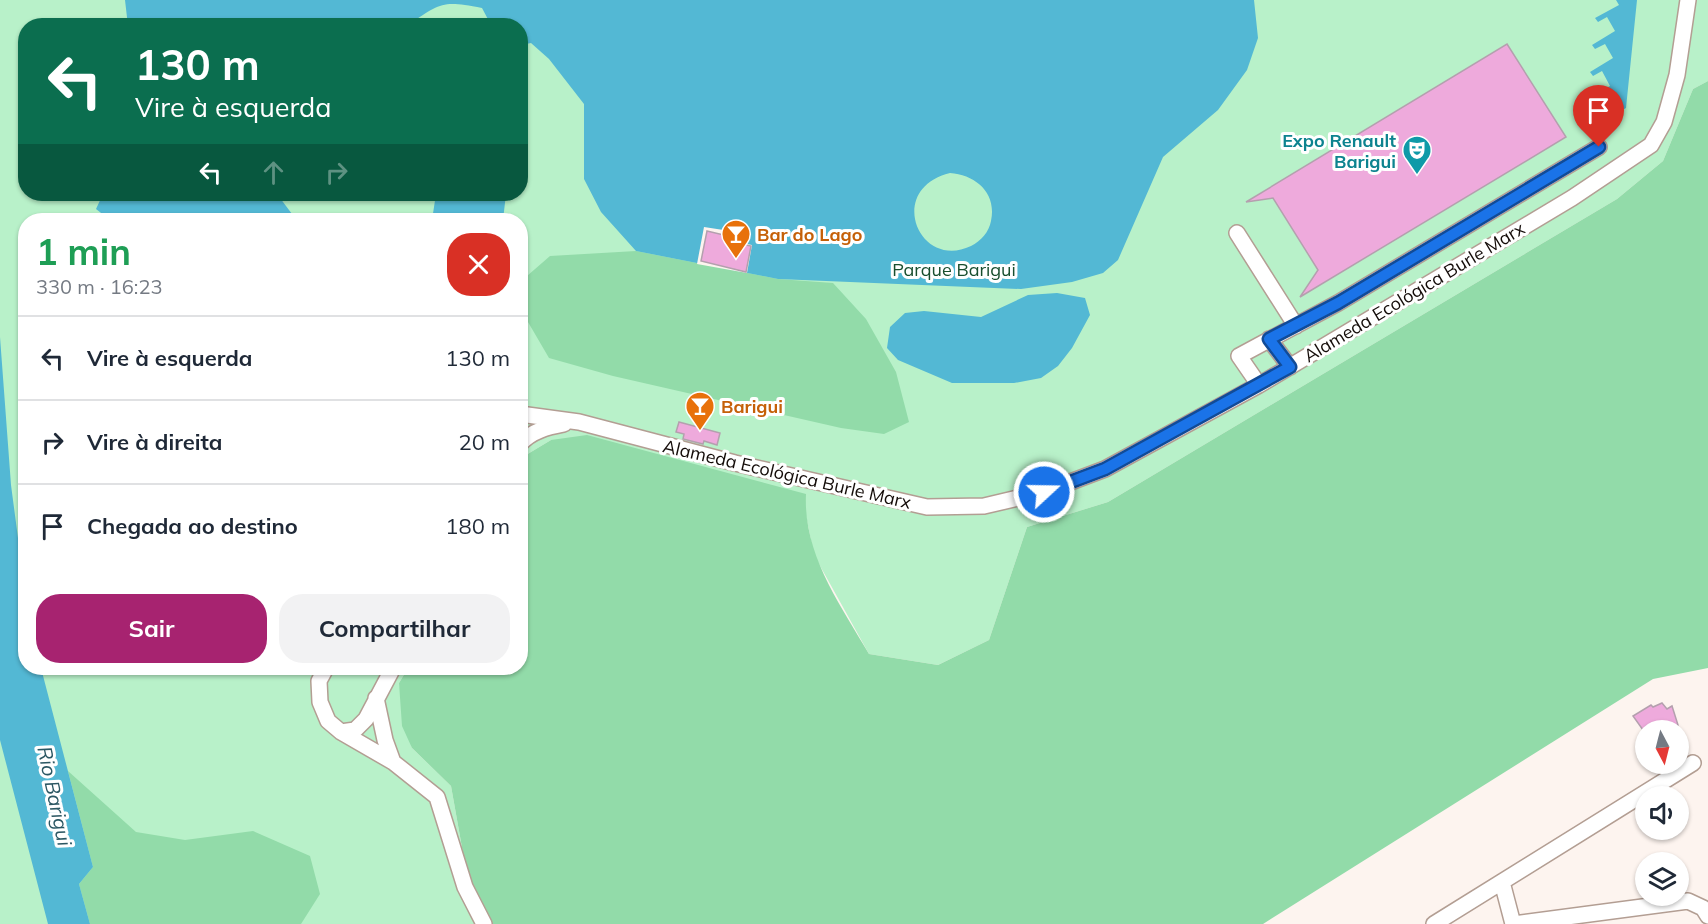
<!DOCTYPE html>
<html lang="pt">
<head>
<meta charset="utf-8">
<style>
  :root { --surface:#fff; --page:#f2f2f3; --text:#1f2937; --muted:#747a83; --line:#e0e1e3; --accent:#a72370 }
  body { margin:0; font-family:Mulish,sans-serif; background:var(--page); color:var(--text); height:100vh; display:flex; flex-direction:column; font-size:22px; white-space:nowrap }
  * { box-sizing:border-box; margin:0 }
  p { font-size:20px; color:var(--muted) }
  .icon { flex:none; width:33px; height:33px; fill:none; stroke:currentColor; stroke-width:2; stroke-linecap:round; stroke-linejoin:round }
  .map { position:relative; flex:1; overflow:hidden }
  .panel { position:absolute; left:18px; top:213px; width:510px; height:462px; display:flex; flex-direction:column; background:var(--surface); border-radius:24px; box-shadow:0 2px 4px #0004 }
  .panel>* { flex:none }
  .banner { position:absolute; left:18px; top:18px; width:510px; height:183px; border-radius:24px; box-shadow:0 2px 4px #0004; background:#0b6e4f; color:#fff; overflow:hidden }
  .needle { width:39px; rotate:173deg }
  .controls { position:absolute; left:1635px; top:720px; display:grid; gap:12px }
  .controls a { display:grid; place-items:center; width:54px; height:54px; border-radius:50%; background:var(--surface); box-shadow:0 2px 4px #0004; font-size:30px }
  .pin { position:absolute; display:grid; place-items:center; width:51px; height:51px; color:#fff; margin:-62px -26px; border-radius:50% 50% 50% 0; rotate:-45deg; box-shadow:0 0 6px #0007 }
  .pin .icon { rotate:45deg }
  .me { position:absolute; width:66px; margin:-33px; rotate:69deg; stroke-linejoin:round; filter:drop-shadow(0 0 4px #0008) }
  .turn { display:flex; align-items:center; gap:21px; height:126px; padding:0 18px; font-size:27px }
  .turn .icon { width:78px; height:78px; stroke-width:2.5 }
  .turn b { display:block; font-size:42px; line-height:51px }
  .lanes { display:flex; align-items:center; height:57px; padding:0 18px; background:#0003; justify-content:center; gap:30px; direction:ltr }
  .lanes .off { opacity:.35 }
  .round { display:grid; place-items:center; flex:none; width:63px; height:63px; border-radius:24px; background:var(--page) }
  .summary { display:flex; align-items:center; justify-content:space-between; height:102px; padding:0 18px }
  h1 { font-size:36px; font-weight:700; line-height:45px; color:#1e9e55 }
  .cta { display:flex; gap:12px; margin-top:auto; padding:12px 18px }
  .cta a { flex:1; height:69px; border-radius:24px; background:var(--accent); color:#fff; font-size:24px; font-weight:700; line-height:69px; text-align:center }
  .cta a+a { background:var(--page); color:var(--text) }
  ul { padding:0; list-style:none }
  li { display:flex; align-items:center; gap:18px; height:84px; padding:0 18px; border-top:2px solid var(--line) }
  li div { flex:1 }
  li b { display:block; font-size:22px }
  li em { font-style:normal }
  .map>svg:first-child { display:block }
  .green { fill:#b8f1c9; fill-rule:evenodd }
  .forest { fill:#92dba9 }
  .water { fill:#53b8d4; fill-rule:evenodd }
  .pier { fill:#fdf4ef }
  .building { fill:#eeaadc; stroke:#b4a0ae; stroke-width:1.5 }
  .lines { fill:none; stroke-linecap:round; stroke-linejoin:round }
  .minor-casing { stroke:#b39e93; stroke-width:18 }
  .minor { stroke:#fff; stroke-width:15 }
  .route-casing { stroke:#114b97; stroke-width:15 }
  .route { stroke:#1a73e8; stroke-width:10 }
  .labels { text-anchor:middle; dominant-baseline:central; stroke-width:6; stroke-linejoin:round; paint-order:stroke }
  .culture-label { font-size:18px; font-weight:bold; fill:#0d838f; stroke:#fff; text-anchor:end }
  .food-label { font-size:18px; font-weight:bold; fill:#c56008; stroke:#fff; text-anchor:start }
  .park-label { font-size:18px; fill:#184e2e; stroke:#fff }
  .street-label { font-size:18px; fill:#130b08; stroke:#fff }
  .water-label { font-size:20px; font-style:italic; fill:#2b5763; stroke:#fff }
</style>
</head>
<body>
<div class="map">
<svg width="1708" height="924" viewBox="0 0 1708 924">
  <rect width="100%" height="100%" fill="#fdf4ef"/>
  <path class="green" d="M0,0H1708V81L1693,89L1663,161L1617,199L1108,502L1027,527L989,640L938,665L869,654L814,555L805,511L551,440L521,458L520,220H26V668H408L399,683L412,748L451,786L471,898L480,924H0ZM26,26H520V194H26Z"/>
  <path class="forest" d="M1708,81V668L1653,679L1263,924H480L471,898L451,786L412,748L402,726L399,683L408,668H520L521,458L551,440L587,435L806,494C803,554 840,604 869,654L938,665L989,640L1027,527L1108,502L1617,199L1663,161L1693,89Z
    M636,251L778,279L833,283L866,319L896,372L909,422L884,434L841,428L613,376L549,358L521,310V296L527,276L550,256Z
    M68,771L136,832L185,840L253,831L310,856L320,894L301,924H90L79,884L93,867Z"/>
  <path class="water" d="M125,0H1254L1258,38L1247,70L1218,110L1163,157L1118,260L1103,273L1072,282L1021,289L778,279L636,251L601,212L584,179V104L549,59L531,43L521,45L520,26L491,25L482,8C441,0 441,3 408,25L128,26ZM950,173C976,175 997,193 991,221C989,232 981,241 971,246C919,271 885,189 950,173Z
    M1616,0H1637L1626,108L1602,122L1600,118L1608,113L1600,99L1590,104L1587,99L1610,86L1602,71L1593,76L1590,72L1613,58L1605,44L1595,49L1592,45L1615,31L1607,17L1598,22L1595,18L1619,5Z
    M103,194H277L292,214L303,220H110L96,209Z
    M436,194H506L503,220H432Z
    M1057,293L1085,298L1090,315L1072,348L1058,366L1041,378L1014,383H952L898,360L887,348L890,327L905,313L924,311L981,317L1028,295Z
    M0,337L11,485L25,591L26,668H41L93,867L79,884L90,924H48L0,740Z"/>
  <path class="pier" d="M704,227L730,231L728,240L752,245L747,273L697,264Z"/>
  <path class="building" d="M1507,44L1566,137L1300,297L1318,270L1273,198L1246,202Z
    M707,231L724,235L723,240L751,246L746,272L701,261Z
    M679,422L720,433L717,445L704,441L703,444L683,439L684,434L676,432Z
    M1662,703L1667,709L1672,706L1678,725L1667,730H1643L1633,716L1651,705L1653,707Z"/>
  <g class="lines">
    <g class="minor-casing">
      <path id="minor" d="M1237,233L1296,326
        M1269,339L1290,367
        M1259,385L1239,356L1338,303L1599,147
        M520,414L579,422L735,463L927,507L984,506L1044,492L1105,469L1259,385L1572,198L1651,145L1664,122L1677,75L1688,0
        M520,444C531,431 548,427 564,424
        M326,668L319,681L320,702L328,721L341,732L393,762L437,797L465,887L484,924
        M376,698L385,740L393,762
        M341,732L355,730L366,719L393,668
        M1502,882L1513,924
        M1434,924L1693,763
        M1514,924L1688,901L1703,908L1708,916"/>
    </g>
    <use href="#minor" class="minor"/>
  </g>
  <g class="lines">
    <g class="route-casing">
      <path id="route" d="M1044,492L1105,469L1290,367L1269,339L1338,303L1599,147"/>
    </g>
    <use href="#route" class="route"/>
  </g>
  <defs>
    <g id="theatre-pin" transform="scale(1.5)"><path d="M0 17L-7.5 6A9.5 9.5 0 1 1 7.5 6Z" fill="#0f9aa8" stroke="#fff"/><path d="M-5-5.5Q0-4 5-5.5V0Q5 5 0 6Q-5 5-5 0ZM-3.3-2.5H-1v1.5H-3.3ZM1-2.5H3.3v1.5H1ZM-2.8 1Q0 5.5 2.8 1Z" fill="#fff"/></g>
    <g id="bar-pin" transform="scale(1.5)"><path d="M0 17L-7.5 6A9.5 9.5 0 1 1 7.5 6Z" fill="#e8710a" stroke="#fff"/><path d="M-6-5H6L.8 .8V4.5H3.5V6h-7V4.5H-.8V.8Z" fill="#fff"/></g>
  </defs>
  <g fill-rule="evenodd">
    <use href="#theatre-pin" x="1417" y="150"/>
    <use href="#bar-pin" x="736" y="234"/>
    <use href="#bar-pin" x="700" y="406"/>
  </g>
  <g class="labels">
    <g class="culture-label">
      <text x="1396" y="140">Expo Renault<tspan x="1396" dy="21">Barigui</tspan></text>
    </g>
    <g class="food-label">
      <text x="757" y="234">Bar do Lago</text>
      <text x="721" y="406">Barigui</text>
    </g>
    <g class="park-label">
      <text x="954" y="269">Parque Barigui</text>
    </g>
    <g class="street-label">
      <text transform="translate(1414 292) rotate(-31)">Alameda Ecológica Burle Marx</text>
      <text transform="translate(787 474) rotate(13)">Alameda Ecológica Burle Marx</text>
    </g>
    <g class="water-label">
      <text transform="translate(55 796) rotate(78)">Rio Barigui</text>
    </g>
  </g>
</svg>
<div class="controls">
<a><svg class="needle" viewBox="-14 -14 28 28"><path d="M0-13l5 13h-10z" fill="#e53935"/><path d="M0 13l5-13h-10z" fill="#747a83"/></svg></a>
<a><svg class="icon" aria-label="sound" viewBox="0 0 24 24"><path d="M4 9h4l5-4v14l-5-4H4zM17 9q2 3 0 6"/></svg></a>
<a><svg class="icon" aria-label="layers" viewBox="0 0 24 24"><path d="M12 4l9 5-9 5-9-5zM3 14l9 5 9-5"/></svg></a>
</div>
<div class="pin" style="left:1599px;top:147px;background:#d93025"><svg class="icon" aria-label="arrive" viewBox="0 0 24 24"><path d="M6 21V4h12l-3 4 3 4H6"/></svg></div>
<svg class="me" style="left:1044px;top:492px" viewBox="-20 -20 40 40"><circle r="17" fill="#1a73e8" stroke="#fff" stroke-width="3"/><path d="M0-11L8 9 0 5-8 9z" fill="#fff"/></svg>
<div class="banner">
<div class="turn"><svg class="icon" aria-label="left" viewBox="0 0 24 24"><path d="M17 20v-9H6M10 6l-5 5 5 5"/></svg><div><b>130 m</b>Vire à esquerda</div></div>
<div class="lanes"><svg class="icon" aria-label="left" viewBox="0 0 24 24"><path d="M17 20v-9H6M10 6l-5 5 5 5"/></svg><svg class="icon off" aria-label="ahead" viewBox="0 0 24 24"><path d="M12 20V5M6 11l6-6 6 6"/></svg><svg class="icon off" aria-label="right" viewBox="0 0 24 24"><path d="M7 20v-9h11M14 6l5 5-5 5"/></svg></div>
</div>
<section class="panel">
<div class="summary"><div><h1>1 min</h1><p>330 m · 16:23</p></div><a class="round" style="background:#d93025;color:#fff"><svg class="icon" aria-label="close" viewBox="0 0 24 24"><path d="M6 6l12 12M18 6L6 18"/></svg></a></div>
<ul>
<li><svg class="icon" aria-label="left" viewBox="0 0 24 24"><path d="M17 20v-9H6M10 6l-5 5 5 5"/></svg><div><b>Vire à esquerda</b></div><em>130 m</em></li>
<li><svg class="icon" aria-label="right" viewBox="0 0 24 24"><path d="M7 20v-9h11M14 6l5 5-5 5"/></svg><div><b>Vire à direita</b></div><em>20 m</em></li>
<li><svg class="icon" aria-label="arrive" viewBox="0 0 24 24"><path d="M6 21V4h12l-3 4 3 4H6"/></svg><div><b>Chegada ao destino</b></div><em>180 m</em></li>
</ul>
<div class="cta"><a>Sair</a><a>Compartilhar</a></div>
</section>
</div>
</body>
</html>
